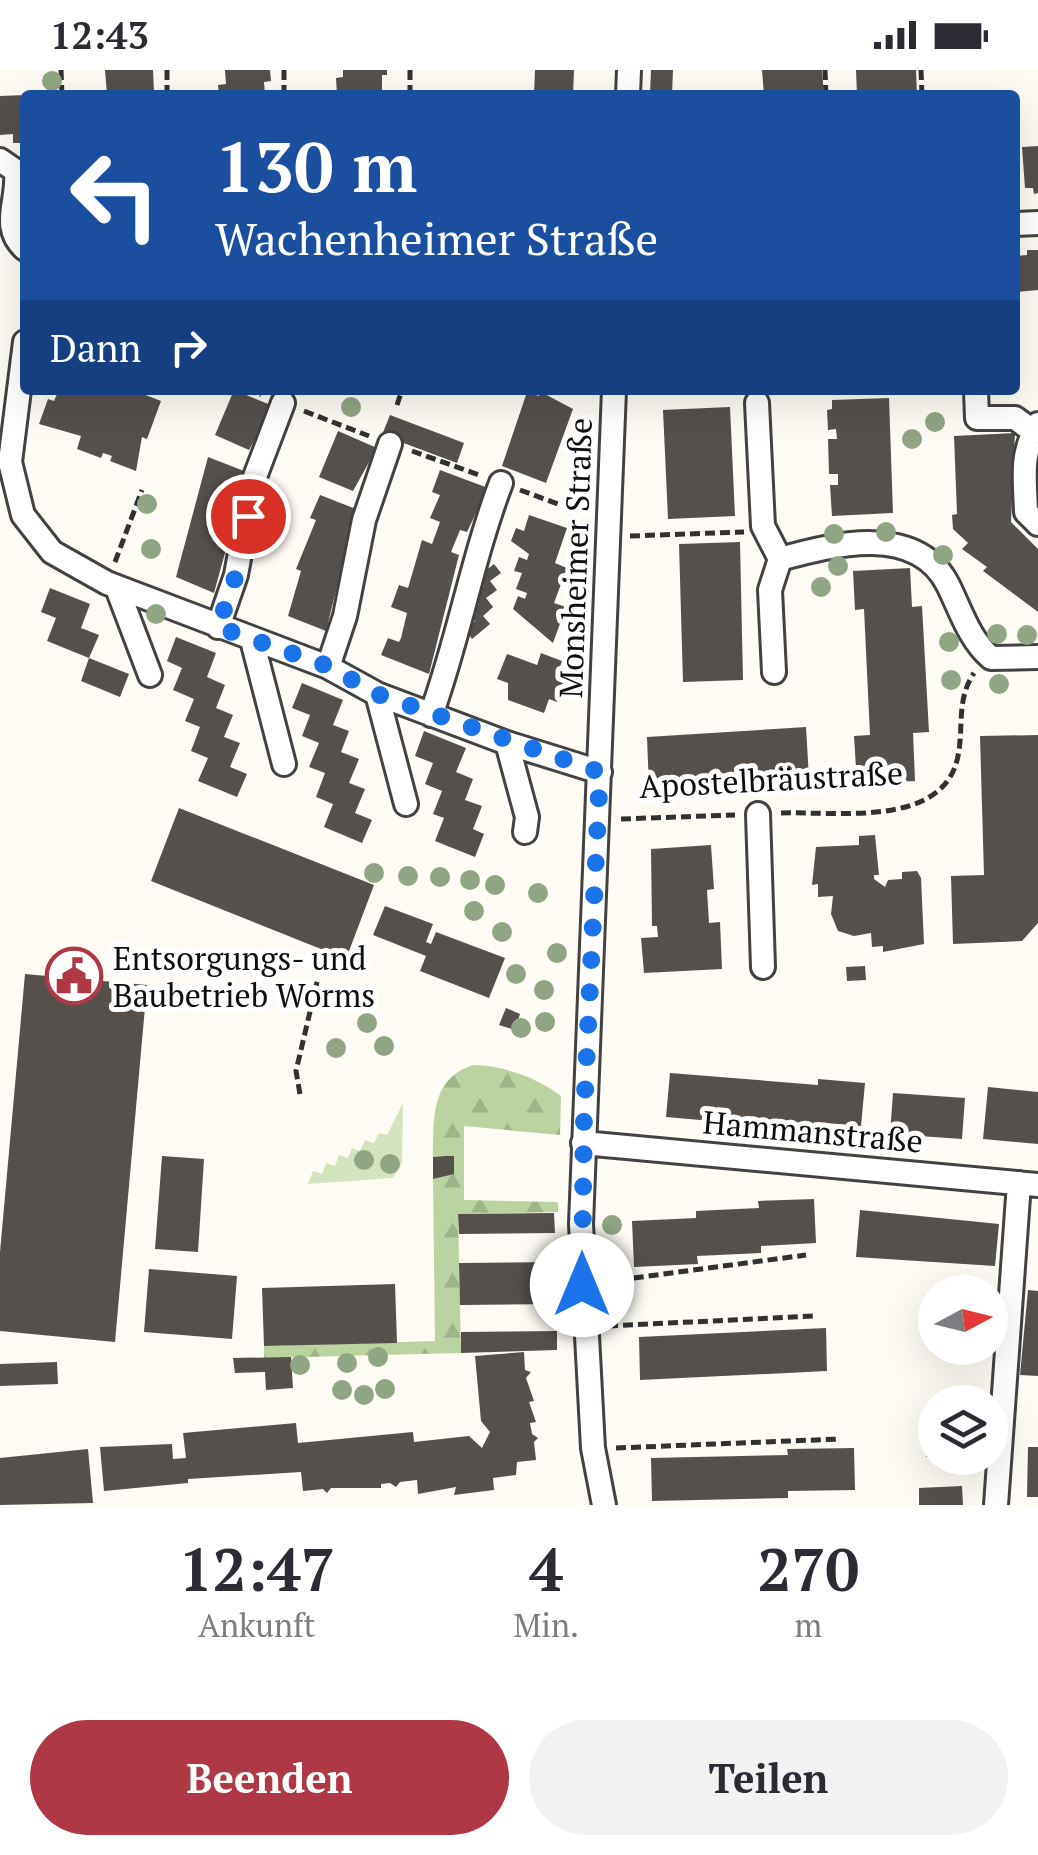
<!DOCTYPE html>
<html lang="de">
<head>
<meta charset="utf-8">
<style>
  :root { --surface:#fff; --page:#f2f2f3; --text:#2b2b33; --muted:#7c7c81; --accent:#ae3845 }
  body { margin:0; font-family:"PT Serif",serif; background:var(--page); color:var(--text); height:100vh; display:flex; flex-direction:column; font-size:38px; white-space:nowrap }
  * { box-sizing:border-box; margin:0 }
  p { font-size:32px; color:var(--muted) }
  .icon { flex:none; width:55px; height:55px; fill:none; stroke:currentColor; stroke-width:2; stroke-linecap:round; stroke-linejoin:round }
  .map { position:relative; height:1435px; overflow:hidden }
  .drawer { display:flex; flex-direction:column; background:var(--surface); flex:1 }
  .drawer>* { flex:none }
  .top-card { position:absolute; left:20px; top:20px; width:1000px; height:305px; border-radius:10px; box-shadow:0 10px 40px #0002; background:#1a4fa0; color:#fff; overflow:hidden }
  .needle { width:65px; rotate:83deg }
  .controls { position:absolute; left:918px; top:1205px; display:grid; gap:20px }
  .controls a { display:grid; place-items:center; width:90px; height:90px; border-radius:50%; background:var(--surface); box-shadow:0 10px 40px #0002; font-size:50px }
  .pin { position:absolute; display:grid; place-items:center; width:85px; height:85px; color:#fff; margin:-42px; border:5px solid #fff; border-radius:50%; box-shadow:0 2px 10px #0007 }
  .me { position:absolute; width:110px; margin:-55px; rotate:0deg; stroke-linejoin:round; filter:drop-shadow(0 0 8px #0008) }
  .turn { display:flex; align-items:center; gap:35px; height:210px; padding:0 30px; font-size:45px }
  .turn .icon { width:130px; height:130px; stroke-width:2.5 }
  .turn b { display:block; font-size:70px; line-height:85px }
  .then { display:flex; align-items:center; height:95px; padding:0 30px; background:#0003; gap:20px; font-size:38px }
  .eta { display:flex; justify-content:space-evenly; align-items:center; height:170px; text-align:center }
  .eta b { font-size:60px; font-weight:700; line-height:70px }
  .primary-button { display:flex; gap:20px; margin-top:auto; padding:20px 30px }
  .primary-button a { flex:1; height:115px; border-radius:60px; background:var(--accent); color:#fff; font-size:40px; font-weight:700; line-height:115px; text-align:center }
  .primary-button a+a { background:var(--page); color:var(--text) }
  .status { display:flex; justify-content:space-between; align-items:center; height:70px; padding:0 50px; background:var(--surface); direction:ltr }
  .status svg { height:28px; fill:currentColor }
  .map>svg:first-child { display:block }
  .green { fill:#d5e4c0 }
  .forest { fill:url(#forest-firs) }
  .building { fill:#56504d }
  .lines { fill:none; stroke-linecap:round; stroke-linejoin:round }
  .street-casing { stroke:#424242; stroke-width:28 }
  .path { stroke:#313131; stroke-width:5; stroke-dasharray:10 5; stroke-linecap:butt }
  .street { stroke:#fff; stroke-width:22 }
  .tree { fill:#90a583 }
  .route { stroke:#1a73e8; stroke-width:18; stroke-dasharray:0 32.4 }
  .labels { text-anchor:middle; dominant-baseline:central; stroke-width:10; stroke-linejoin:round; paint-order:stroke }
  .street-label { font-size:32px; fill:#0f0f0f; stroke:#fff }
  .poi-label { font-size:32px; fill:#0f0f0f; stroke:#fff; text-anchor:start }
</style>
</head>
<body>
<div class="status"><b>12:43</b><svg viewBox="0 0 49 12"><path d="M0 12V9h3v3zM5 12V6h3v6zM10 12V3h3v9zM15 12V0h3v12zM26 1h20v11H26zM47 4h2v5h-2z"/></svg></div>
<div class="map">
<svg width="1038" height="1435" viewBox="0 0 1038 1435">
  <defs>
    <pattern id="forest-firs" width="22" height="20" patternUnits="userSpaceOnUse" patternTransform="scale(2.5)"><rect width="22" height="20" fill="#bad3a1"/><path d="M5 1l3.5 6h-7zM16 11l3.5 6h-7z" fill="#9fb489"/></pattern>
  </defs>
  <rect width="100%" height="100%" fill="#fdfbf3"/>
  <path class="green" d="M403,1033L402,1093L393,1108L308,1114L313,1101L322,1104L326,1093L335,1096L339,1085L348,1088L352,1078L360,1081L365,1070L374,1073L379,1063L387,1065Z"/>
  <path class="forest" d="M473,995C502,995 538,1008 561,1026L560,1065L464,1056V1130L558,1132V1142L458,1144L461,1283L264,1288V1276L435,1271L433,1109L454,1103V1086L433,1087C434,1049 430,1009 473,995Z"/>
  <path class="building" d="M105,0H153L154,22L107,25Z
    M225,0H270L271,11L264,12L265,25H219L218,15L226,14Z
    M343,0H387V5H382V25H337L336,8L343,7Z
    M535,0H574L573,25H534Z
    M651,0H673L672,25H650Z
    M762,0H822L824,25H764Z
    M856,0H916L917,25H857Z
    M25,25V73H13V64L0,65V26Z
    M1038,76V123L1034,124L1033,118H1025L1022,77Z
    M1027,180H1038V220L1015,222V186L1027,185Z
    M48,320H144L143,324L161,331L147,369L142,367L136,401L110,391L112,386L103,383L101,388L77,379L81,366L39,354L48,329L54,331L57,324Z
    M234,320L273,336L249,380L215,365Z
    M527,322L539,326L541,322L573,339L546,413L502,396Z
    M889,328L893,443L832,446L830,415H838V404H829L828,369H837L836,359L828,360L827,340L832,339V330Z
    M730,337L735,446L668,449L663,340Z
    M390,345L464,373L457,393L382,365Z
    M338,361L377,378L353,421L319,407Z
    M1015,363L1011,452L1038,479V542L983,501L987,497L962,479L968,473L953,459L952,445L957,444L954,366Z
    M208,387L244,401L235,424L238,426L229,448L234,450L214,523L176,507Z
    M440,400L488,418L467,462L460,460L451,482L459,485L429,604L381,585L388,568L399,572L401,568L407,543L391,537L399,515L408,518L422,470L432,474L440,452L430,448L440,425L432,422Z
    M320,425L356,439L326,561L288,546L301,501L296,499L316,450L310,448Z
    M529,445L567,458L555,493L567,498L554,533L566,537L553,573L513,539L518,526L525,529L527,523L516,519L522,503L514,501L519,487L527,490L529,484L511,471L516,458L524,461Z
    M740,472L743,610L683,612L679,474Z
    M494,494L501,503L490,511L497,520L486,528L493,537L483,546L490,554L472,569L465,559L475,551L468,543L479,534L472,525L484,516L477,507Z
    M910,498L912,537L922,536L929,662L913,663L915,711L857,714L854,666L870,665L864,539L855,540L853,501Z
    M50,518L90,534L81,558L99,565L89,588L47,571L56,548L41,542Z
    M176,567L216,583L207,607L225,615L216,638L233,645L224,667L240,673L230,697L247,704L237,727L198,711L208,688L191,681L200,657L185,651L194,629L173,620L182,598L167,591Z
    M541,583L562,591L556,608L565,611L557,632L549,629L544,643L508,630V613L497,609L507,584L537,595Z
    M89,588L129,604L120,627L81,611Z
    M302,613L343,630L333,655L349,661L341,682L359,689L349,713L365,719L355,743L372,750L362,773L324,757L333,734L316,727L325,703L309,697L319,673L302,666L310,645L292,638Z
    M806,657L809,708L649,718L647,667Z
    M424,661L466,678L456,702L473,709L465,730L482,736L473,759L484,764L475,787L435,771L444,748L433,744L442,721L425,714L433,693L415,686Z
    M1038,665V853L1022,871L953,874L951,806L984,805L980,666Z
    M179,738L374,815L346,889L151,811Z
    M875,765L879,805H874V809L885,817L888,810L902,809V802L917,801L921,808L924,874L883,882V876L872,877L871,863L854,866L838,861L831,844L833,826L818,827V814L812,815L816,777L859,775V766Z
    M711,775L714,819L707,820L709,853L720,852L722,899L644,903L641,868L658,867L657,856H652L651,779Z
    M385,836L433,854L426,872L431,874L436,862L505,888L489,928L420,901L426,886L373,865Z
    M865,896L866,910L847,911L846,897Z
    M25,904L147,915L115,1272L0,1261V1182Z
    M506,938L520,944L515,960L499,955Z
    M670,1003L818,1015V1009L865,1013L861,1056L814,1052V1060L666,1047Z
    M988,1017L1038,1022V1074L983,1069Z
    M893,1023L965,1028L962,1069L890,1064Z
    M162,1086L204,1089L198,1182L155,1179Z
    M445,1086H454V1104L433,1109V1087Z
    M814,1129L816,1173L761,1176V1183L697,1186L698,1194L634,1197L632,1151L696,1148V1141L759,1138L758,1131Z
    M860,1140L999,1154L995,1196L856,1187Z
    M554,1143L555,1163L459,1164L458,1144Z
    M556,1192V1234L460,1235L459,1193Z
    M149,1199L237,1206L232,1269L144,1262Z
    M395,1214L397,1273L264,1276L262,1218Z
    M1028,1220L1038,1221V1306L1020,1305Z
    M826,1258L827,1301L640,1310L639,1267Z
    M557,1261V1280L461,1283V1262Z
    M524,1282L525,1300L531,1302L526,1308L534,1331L529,1332L536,1352L530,1353L532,1364L538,1368L534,1372L536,1390L517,1392L516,1405L493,1408L494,1420L454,1425L456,1417L418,1424L417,1410L400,1412L396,1417L390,1413L381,1414V1418H331L327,1423L323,1419L303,1421L301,1402L188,1409V1413L104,1421L100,1377L172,1374L173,1389L186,1388L183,1363L296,1353L298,1373L413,1362L414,1372L469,1366L482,1378L490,1362L481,1351L475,1286Z
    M291,1287L293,1318L266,1320L265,1302L235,1303L233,1288Z
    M57,1292L58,1314L0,1316V1294Z
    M927,1344H935V1387H926Z
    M1028,1377H1038V1427H1027Z
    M854,1378L855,1420L788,1421V1428L652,1431L651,1388L788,1385L787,1379Z
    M88,1379L93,1433L0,1435V1388Z
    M962,1416L963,1435H919V1418Z"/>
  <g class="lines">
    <g class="street-casing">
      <path id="street" d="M628,25L629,0
        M0,90L16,101C19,132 0,156 25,179
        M1015,154L1038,153
        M25,272L10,392L23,445L52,482L107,513L328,597L377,624L507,673L600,702
        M976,320L977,348H1015L1034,362
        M757,333L763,456L780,489L770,520L774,602
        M1038,354C1020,386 1025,406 1026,442L1038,454
        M780,489C834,474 917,453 948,515C961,541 969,569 991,588L1038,587
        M117,518L150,605
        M218,557L236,505L253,412L283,333
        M252,570L284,694
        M328,597L345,546L364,450L390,374
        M377,624L406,734
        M431,645C459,568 472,489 501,413
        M507,673L527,747L525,762
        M758,744L763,897
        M583,1073L1038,1115
        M604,1435L593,1378L581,1154L614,320
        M996,1435L1019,1113"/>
    </g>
    <path class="path" d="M61,0L62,25
      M167,0V25
      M284,0V25
      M410,0V25
      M825,0L826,25
      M921,0L922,25
      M246,320L261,325
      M397,335L402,320
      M304,341L369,366
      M412,381L482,406
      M520,420L558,434L587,435
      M630,466L744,462
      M115,492L142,420
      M781,743C835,741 944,759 958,686C964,656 956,630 974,603
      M621,749L735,745
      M300,1024L296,1001L318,908
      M604,1212L806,1185
      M608,1256L814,1246
      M616,1378L839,1369"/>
    <use href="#street" class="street"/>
  </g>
  <g class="tree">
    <circle cx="52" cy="11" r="10"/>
    <circle cx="351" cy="337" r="10"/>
    <circle cx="935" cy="352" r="10"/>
    <circle cx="912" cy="369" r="10"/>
    <circle cx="147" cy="434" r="10"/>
    <circle cx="886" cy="462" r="10"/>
    <circle cx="834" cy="464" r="10"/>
    <circle cx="151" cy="479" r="10"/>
    <circle cx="943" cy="485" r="10"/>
    <circle cx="838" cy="496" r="10"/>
    <circle cx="821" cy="517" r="10"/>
    <circle cx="156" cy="544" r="10"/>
    <circle cx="997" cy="564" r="10"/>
    <circle cx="1027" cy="565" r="10"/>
    <circle cx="949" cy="572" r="10"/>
    <circle cx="951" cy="610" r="10"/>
    <circle cx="999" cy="614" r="10"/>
    <circle cx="374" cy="803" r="10"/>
    <circle cx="408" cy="806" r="10"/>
    <circle cx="440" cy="807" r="10"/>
    <circle cx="470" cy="810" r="10"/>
    <circle cx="495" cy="815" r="10"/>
    <circle cx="538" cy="823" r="10"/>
    <circle cx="474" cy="841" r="10"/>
    <circle cx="502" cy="862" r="10"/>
    <circle cx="557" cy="883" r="10"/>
    <circle cx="516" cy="904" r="10"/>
    <circle cx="544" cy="920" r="10"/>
    <circle cx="545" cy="952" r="10"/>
    <circle cx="367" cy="953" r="10"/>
    <circle cx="521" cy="958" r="10"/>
    <circle cx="384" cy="976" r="10"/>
    <circle cx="336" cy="978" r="10"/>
    <circle cx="364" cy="1090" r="10"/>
    <circle cx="390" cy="1094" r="10"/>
    <circle cx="612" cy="1155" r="10"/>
    <circle cx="378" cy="1287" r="10"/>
    <circle cx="347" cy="1293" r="10"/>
    <circle cx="300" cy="1295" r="10"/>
    <circle cx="385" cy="1319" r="10"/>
    <circle cx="342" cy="1320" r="10"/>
    <circle cx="364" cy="1325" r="10"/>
  </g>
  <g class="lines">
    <path class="route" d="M248,446L236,505L218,557L328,596L377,624L600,702L584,1044L582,1215"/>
  </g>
  <defs>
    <g id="civic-ring" transform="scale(2.875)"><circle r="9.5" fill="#fff" stroke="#ae3845" stroke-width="1.5"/><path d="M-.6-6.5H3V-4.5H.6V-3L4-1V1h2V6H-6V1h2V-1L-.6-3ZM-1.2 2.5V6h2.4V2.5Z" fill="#ae3845"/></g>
  </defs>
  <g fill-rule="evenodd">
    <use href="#civic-ring" x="74" y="906"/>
  </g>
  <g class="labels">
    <g class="street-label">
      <text transform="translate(575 488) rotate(-88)">Monsheimer Straße</text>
      <text transform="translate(771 709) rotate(-3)">Apostelbräustraße</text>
      <text transform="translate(813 1061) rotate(5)">Hammanstraße</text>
    </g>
    <g class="poi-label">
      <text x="113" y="888">Entsorgungs- und<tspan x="113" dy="37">Baubetrieb Worms</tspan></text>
    </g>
  </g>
</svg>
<div class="controls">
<a><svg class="needle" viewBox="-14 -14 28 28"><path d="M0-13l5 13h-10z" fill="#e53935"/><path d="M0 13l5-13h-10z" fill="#7c7c81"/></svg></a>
<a><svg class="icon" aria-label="layers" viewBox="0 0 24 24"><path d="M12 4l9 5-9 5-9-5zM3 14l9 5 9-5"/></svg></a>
</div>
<div class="pin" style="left:248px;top:446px;background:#d93025"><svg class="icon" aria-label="arrive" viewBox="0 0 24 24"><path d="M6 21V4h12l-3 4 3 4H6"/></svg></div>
<svg class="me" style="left:582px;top:1215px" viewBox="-20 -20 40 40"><circle r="19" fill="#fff"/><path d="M0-13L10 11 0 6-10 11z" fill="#1a73e8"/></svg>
<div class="top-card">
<div class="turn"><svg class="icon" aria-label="left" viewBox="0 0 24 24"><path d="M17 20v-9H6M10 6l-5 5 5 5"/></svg><div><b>130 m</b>Wachenheimer Straße</div></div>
<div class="then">Dann<svg class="icon" aria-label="right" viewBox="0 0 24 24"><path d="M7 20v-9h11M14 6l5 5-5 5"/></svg></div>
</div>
</div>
<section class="drawer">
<div class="eta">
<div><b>12:47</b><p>Ankunft</p></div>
<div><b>4</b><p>Min.</p></div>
<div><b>270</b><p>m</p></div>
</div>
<div class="primary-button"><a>Beenden</a><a>Teilen</a></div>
</section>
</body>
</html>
